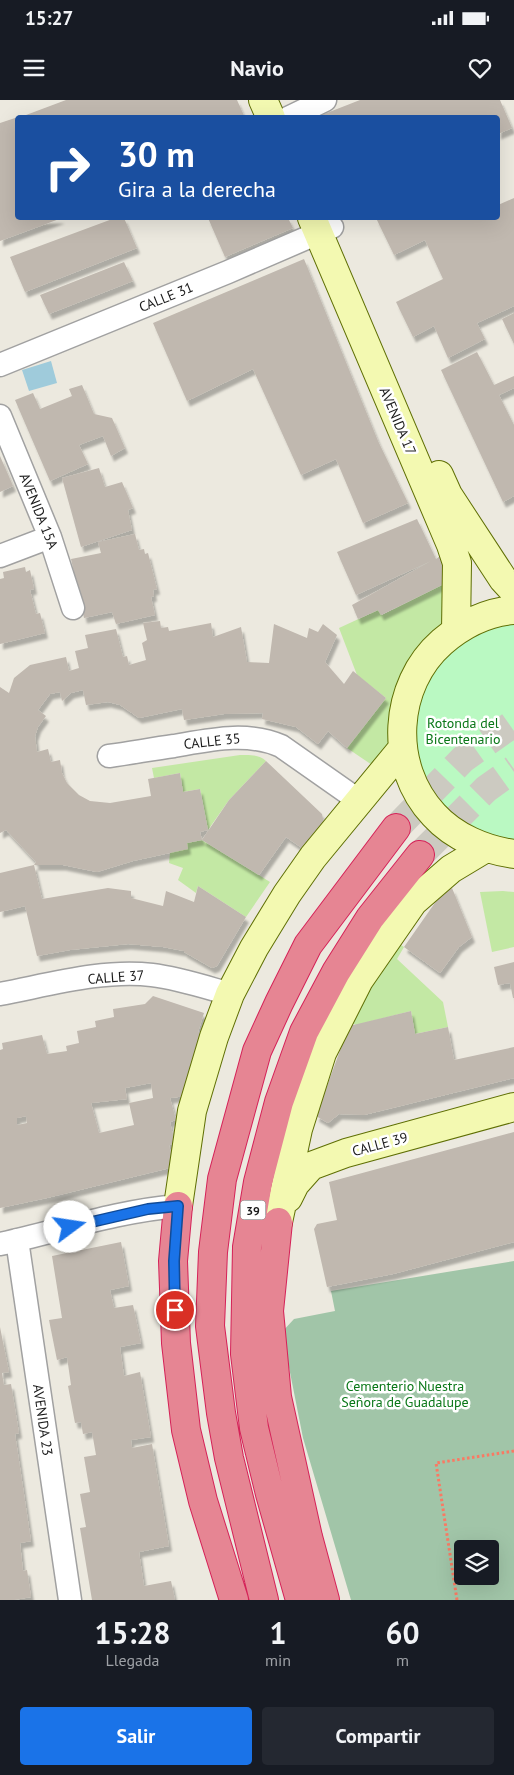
<!DOCTYPE html>
<html lang="es">
<head>
<meta charset="utf-8">
<style>
  :root { --surface:#171b24; --page:#242831; --text:#f1f3f6; --muted:#9ea1a6; --accent:#1a73e8 }
  body { margin:0; font-family:"PT Sans",sans-serif; background:var(--page); color:var(--text); height:100vh; display:flex; flex-direction:column; font-size:19px; white-space:nowrap }
  * { box-sizing:border-box; margin:0 }
  p { font-size:16px; color:var(--muted) }
  .icon { flex:none; width:28px; height:28px; fill:none; stroke:currentColor; stroke-width:2; stroke-linecap:round; stroke-linejoin:round }
  .map { position:relative; height:1500px; overflow:hidden }
  .details { display:flex; flex-direction:column; background:var(--surface); flex:1 }
  .details>* { flex:none }
  .hud { position:absolute; left:15px; top:15px; width:485px; height:105px; border-radius:5px; box-shadow:0 5px 20px #0002; background:#1a4fa0; color:#fff; overflow:hidden }
  .fabs { position:absolute; left:454px; top:1440px; display:grid; gap:10px }
  .fabs a { display:grid; place-items:center; width:45px; height:45px; border-radius:5px; background:var(--surface); box-shadow:0 5px 20px #0002; font-size:25px }
  .pin { position:absolute; display:grid; place-items:center; width:42px; height:42px; color:#fff; margin:-21px; border:2px solid #fff; border-radius:50%; box-shadow:0 1px 5px #0007 }
  .me { position:absolute; width:55px; margin:-28px; rotate:76deg; stroke-linejoin:round; filter:drop-shadow(0 0 4px #0008) }
  .turn { display:flex; align-items:center; gap:18px; height:105px; padding:0 20px; font-size:22px }
  .turn .icon { width:65px; height:65px; stroke-width:2.5 }
  .turn b { display:block; font-size:35px; line-height:42px }
  .eta { display:flex; justify-content:space-evenly; align-items:center; height:85px; text-align:center }
  .eta b { font-size:30px; font-weight:600; line-height:35px }
  .cta { display:flex; gap:10px; margin-top:auto; padding:10px 20px }
  .cta a { flex:1; height:58px; border-radius:5px; background:var(--accent); color:#fff; font-size:20px; font-weight:600; line-height:58px; text-align:center }
  .cta a+a { background:var(--page); color:var(--text) }
  .status { display:flex; justify-content:space-between; align-items:center; height:35px; padding:0 25px; background:var(--surface); direction:ltr }
  .status svg { height:14px; fill:currentColor }
  header { display:flex; justify-content:space-between; align-items:center; height:65px; padding:0 20px; background:var(--surface); font-size:22px; font-weight:600 }
  .map>svg:first-child { display:block }
  .grass { fill:#c3e8a4 }
  .cemetery { fill:#a1c5a8; fill-rule:evenodd }
  .park { fill:#baf9c2 }
  .water { fill:#9fcbdb }
  .building { fill:#c0b8af; fill-rule:evenodd; filter:url(#shadow) }
  .lines { fill:none; stroke-linecap:round; stroke-linejoin:round }
  .highway-tunnel { stroke:#cccac1; stroke-width:28; stroke-dasharray:28 14; stroke-linecap:butt }
  .street-casing { stroke:#a1a1a1; stroke-width:25 }
  .secondary-casing { stroke:#5f6f04; stroke-width:30 }
  .highway-casing { stroke:#d52258; stroke-width:30 }
  .path { stroke:#fa7963; stroke-width:3; stroke-dasharray:2.5 2.5; stroke-linecap:butt }
  .street { stroke:#fff; stroke-width:22 }
  .secondary { stroke:#f3f9b1; stroke-width:28 }
  .highway { stroke:#e68593; stroke-width:28 }
  .route-casing { stroke:#114b97; stroke-width:12 }
  .route { stroke:#1a73e8; stroke-width:9 }
  .labels { text-anchor:middle; dominant-baseline:central; stroke-width:5; stroke-linejoin:round; paint-order:stroke }
  .shield { fill:#fff; stroke:#5f5f5f; stroke-width:1 }
  .shield-label { font-size:12px; font-weight:bold; fill:#1a1a1a }
  .street-label { font-size:14px; fill:#1a1a1a; stroke:#fff }
  .park-label { font-size:14px; fill:#0a7718; stroke:#fff }
</style>
</head>
<body>
<div class="status"><b>15:27</b><svg viewBox="0 0 49 12"><path d="M0 12V9h3v3zM5 12V6h3v6zM10 12V3h3v9zM15 12V0h3v12zM26 1h20v11H26zM47 4h2v5h-2z"/></svg></div>
<header><svg class="icon" aria-label="menu" viewBox="0 0 24 24"><path d="M4 6h16M4 12h16M4 18h16"/></svg>Navio<svg class="icon" aria-label="heart" viewBox="0 0 24 24"><path d="M12 20l-8-8c-3-5 5-10 8-4 3-6 11-1 8 4z"/></svg></header>
<div class="map">
<svg width="514" height="1500" viewBox="0 0 514 1500">
  <defs>
    <filter id="shadow"><feDropShadow dx="3" dy="5.5" stdDeviation="1" flood-color="#0004"/></filter>
  </defs>
  <rect width="100%" height="100%" fill="#ece9df"/>
  <path class="grass" d="M454,479V507L400,626L375,667L347,648L386,598L357,575L339,528L378,510L382,515Z
    M240,655C249,655 259,654 266,661L229,700L208,730L200,689L183,692L180,673L154,678L152,668Z
    M202,740L270,782L246,817L198,786L196,793L178,780L183,768L169,763L170,753L187,743Z
    M503,791L514,792V847L492,852L480,792Z
    M395,841L404,847L397,859L443,902L448,927L415,934L411,911L356,925L344,919Z"/>
  <path class="cemetery" d="M514,1161V1500H351L303,1338L282,1232L294,1219L335,1211L331,1191ZM462,1449H490V1476H462Z"/>
  <path class="park" d="M514,523V740L492,737L466,726L443,709L425,684L411,625L417,594L453,545L480,530Z"/>
  <path class="water" d="M51,261L57,283L29,291L22,270Z"/>
  <path class="building" d="M66,0H237L245,18H18Z
    M360,0H500L512,28L498,34V18H314Z
    M18,17V118H62L0,141V23Z
    M514,98V206L477,223L485,239L448,258L434,226L413,237L396,202L443,179L425,140L394,155L376,118H498V105Z
    M115,118H124L137,148L25,192L10,157Z
    M208,118H288L293,128L225,157Z
    M304,159L378,341L408,403L363,423L336,359L301,375L253,269L187,301L153,223Z
    M124,162L133,181L49,214L40,195Z
    M514,213V244L502,219Z
    M477,252L494,285L514,276V288L499,295L514,325V396L503,402L441,270Z
    M82,285L94,314L112,318L125,348L111,356L103,336L79,345L88,364L50,381L15,300L33,293L40,309L72,296L69,289Z
    M0,356L13,386L0,392Z
    M99,368L105,387L122,382L133,408L128,410L132,430L81,447L62,378Z
    M417,419L436,459L443,454L454,479L381,515L378,510L358,519L352,505L431,461L356,495L337,452Z
    M135,434L139,450L144,449L145,454L148,453L157,489L153,490L154,496L151,497L155,515L116,524L112,512L84,518L71,459L101,453L98,442Z
    M25,467L26,472L30,470L34,489L30,490L36,514L40,513L45,533L0,544V479L4,478L3,472Z
    M160,521L161,528L168,527L169,531L211,523L213,537L241,527L247,562L269,563L274,524L307,538L309,528L318,532L323,524L337,535L325,562L344,584L353,571L386,598L347,648L328,631L318,644L296,627L262,619L263,613L224,614L184,620L182,609L139,618L120,605L108,602L86,605L83,590L71,593L62,601L60,592L50,594L38,610L46,616L38,627L35,636L37,652L48,649L51,662L60,660L62,673L67,683L79,695L90,701L110,703L151,696L148,679L180,673L183,692L200,689L208,730L200,732L202,740L187,743L188,749L133,761L97,772L63,765H34L42,799L108,788L131,791V798L163,806L166,791L194,802L198,786L246,817L217,866L212,868L184,852V851L163,847L128,844L70,850L37,856L25,806L0,812V773L34,765L36,762L6,730L0,733V587L9,593L14,578L30,565L66,557L69,571L79,568L75,551L88,548L85,535L116,529L123,557L127,556L129,565L146,560L142,543L147,540L143,523Z
    M266,661L322,714L324,724L302,748L286,737L259,775L202,740L229,700Z
    M452,788L472,837L459,847L440,873L404,847L439,797Z
    M514,862V898H513L510,883L498,885L494,867Z
    M153,896L204,913L198,932L201,933L186,996L170,998L176,1020L170,1022L175,1044L169,1045L174,1067L47,1098L0,1108V950L3,949L2,943L42,935L47,954L67,951L66,946L79,943L77,931L96,927L95,921L114,917L113,909L145,904ZM151,983L153,998L129,1003L134,1025L99,1033L91,1003L127,999L125,988ZM26,1016L27,1023L17,1025V1018Z
    M411,911L415,934L448,927L454,960L514,947V978L364,1015L339,1014L328,1023L316,1016L349,926Z
    M514,1032V1142L393,1174L327,1187L314,1129L317,1124L337,1120L329,1082Z
    M121,1142L129,1186L110,1190L114,1208L133,1205L141,1243L120,1247L124,1276L140,1272L151,1337L131,1340L132,1348L152,1344L169,1446L139,1452L144,1486L171,1481L175,1500H92L80,1428L86,1427L80,1394L90,1392L84,1357L96,1355L92,1332L83,1334L81,1322L75,1323L68,1286L71,1285L67,1257L57,1260L49,1220L62,1218L52,1156Z
    M0,1227L9,1272L2,1273L4,1285L11,1284L19,1333L15,1334L31,1441L20,1443L23,1471L27,1470L31,1497L14,1500H0Z"/>
  <g class="lines">
    <path class="highway-tunnel" d="M396,728L463,659L514,623
      M420,755L486,689L514,669"/>
    <g class="street-casing">
      <path id="street" d="M288,18L325,0
        M0,265L228,172L332,127
        M0,316L50,437L73,508
        M0,456L50,437
        M109,656C131,653 152,649 174,646C209,640 247,631 281,646L358,700
        M0,894C48,885 103,869 152,875C178,878 205,887 230,894
        M17,1140L70,1500
        M0,1144C59,1131 117,1111 178,1106"/>
    </g>
    <g class="secondary-casing">
      <path id="secondary" d="M263,0L271,18
        M312,118L451,445L457,463L456,530
        M439,375L448,395L503,479L514,491
        M514,510C487,512 463,524 442,542C393,585 388,666 434,715C454,737 485,750 514,754
        M288,1098L295,1084L311,1066L346,1053L514,1007
        M178,1106L192,1011L214,937L230,894L254,848L287,794L313,757L402,649
        M278,1122L298,1029L322,953L359,880L413,802L451,769L486,748"/>
    </g>
    <g class="highway-casing">
      <path id="highway" d="M178,1106L173,1161L176,1243L186,1330L203,1401L234,1500
        M278,1122L269,1211L277,1297L308,1437L325,1500
        M264,1500L229,1358L221,1313L210,1226L213,1152L222,1079L257,951L279,903L308,845L396,728
        M300,1500L270,1394L254,1328L245,1254L247,1147L258,1082L279,1002L304,932L336,872L370,818L420,755"/>
    </g>
    <path class="path" d="M457,1500L436,1363L514,1351"/>
    <use href="#street" class="street"/>
    <use href="#secondary" class="secondary"/>
    <use href="#highway" class="highway"/>
  </g>
  <g class="lines">
    <g class="route-casing">
      <path id="route" d="M70,1127L148,1109L178,1106L174,1161L175,1210"/>
    </g>
    <use href="#route" class="route"/>
  </g>
  <g class="labels">
    <rect class="shield" x="240.5" y="1100.5" width="25" height="19" rx="4"/>
    <g class="shield-label">
      <text x="253" y="1110">39</text>
    </g>
    <g class="street-label">
      <text transform="translate(166 197) rotate(-22)">CALLE 31</text>
      <text transform="translate(398 321) rotate(67)">AVENIDA 17</text>
      <text transform="translate(39 411) rotate(68)">AVENIDA 15A</text>
      <text transform="translate(212 641) rotate(-6)">CALLE 35</text>
      <text transform="translate(116 877) rotate(-4)">CALLE 37</text>
      <text transform="translate(380 1044) rotate(-15)">CALLE 39</text>
      <text transform="translate(43 1320) rotate(82)">AVENIDA 23</text>
    </g>
    <g class="park-label">
      <text x="463" y="623">Rotonda del<tspan x="463" dy="16">Bicentenario</tspan></text>
      <text x="405" y="1286">Cementerio Nuestra<tspan x="405" dy="16">Señora de Guadalupe</tspan></text>
    </g>
  </g>
</svg>
<div class="fabs">
<a><svg class="icon" aria-label="layers" viewBox="0 0 24 24"><path d="M12 4l9 5-9 5-9-5zM3 14l9 5 9-5"/></svg></a>
</div>
<div class="pin" style="left:175px;top:1210px;background:#d93025"><svg class="icon" aria-label="arrive" viewBox="0 0 24 24"><path d="M6 21V4h12l-3 4 3 4H6"/></svg></div>
<svg class="me" style="left:70px;top:1127px" viewBox="-20 -20 40 40"><circle r="19" fill="#fff"/><path d="M0-13L10 11 0 6-10 11z" fill="#1a73e8"/></svg>
<div class="hud">
<div class="turn"><svg class="icon" aria-label="right" viewBox="0 0 24 24"><path d="M7 20v-9h11M14 6l5 5-5 5"/></svg><div><b>30 m</b>Gira a la derecha</div></div>
</div>
</div>
<section class="details">
<div class="eta">
<div><b>15:28</b><p>Llegada</p></div>
<div><b>1</b><p>min</p></div>
<div><b>60</b><p>m</p></div>
</div>
<div class="cta"><a>Salir</a><a>Compartir</a></div>
</section>
</body>
</html>
